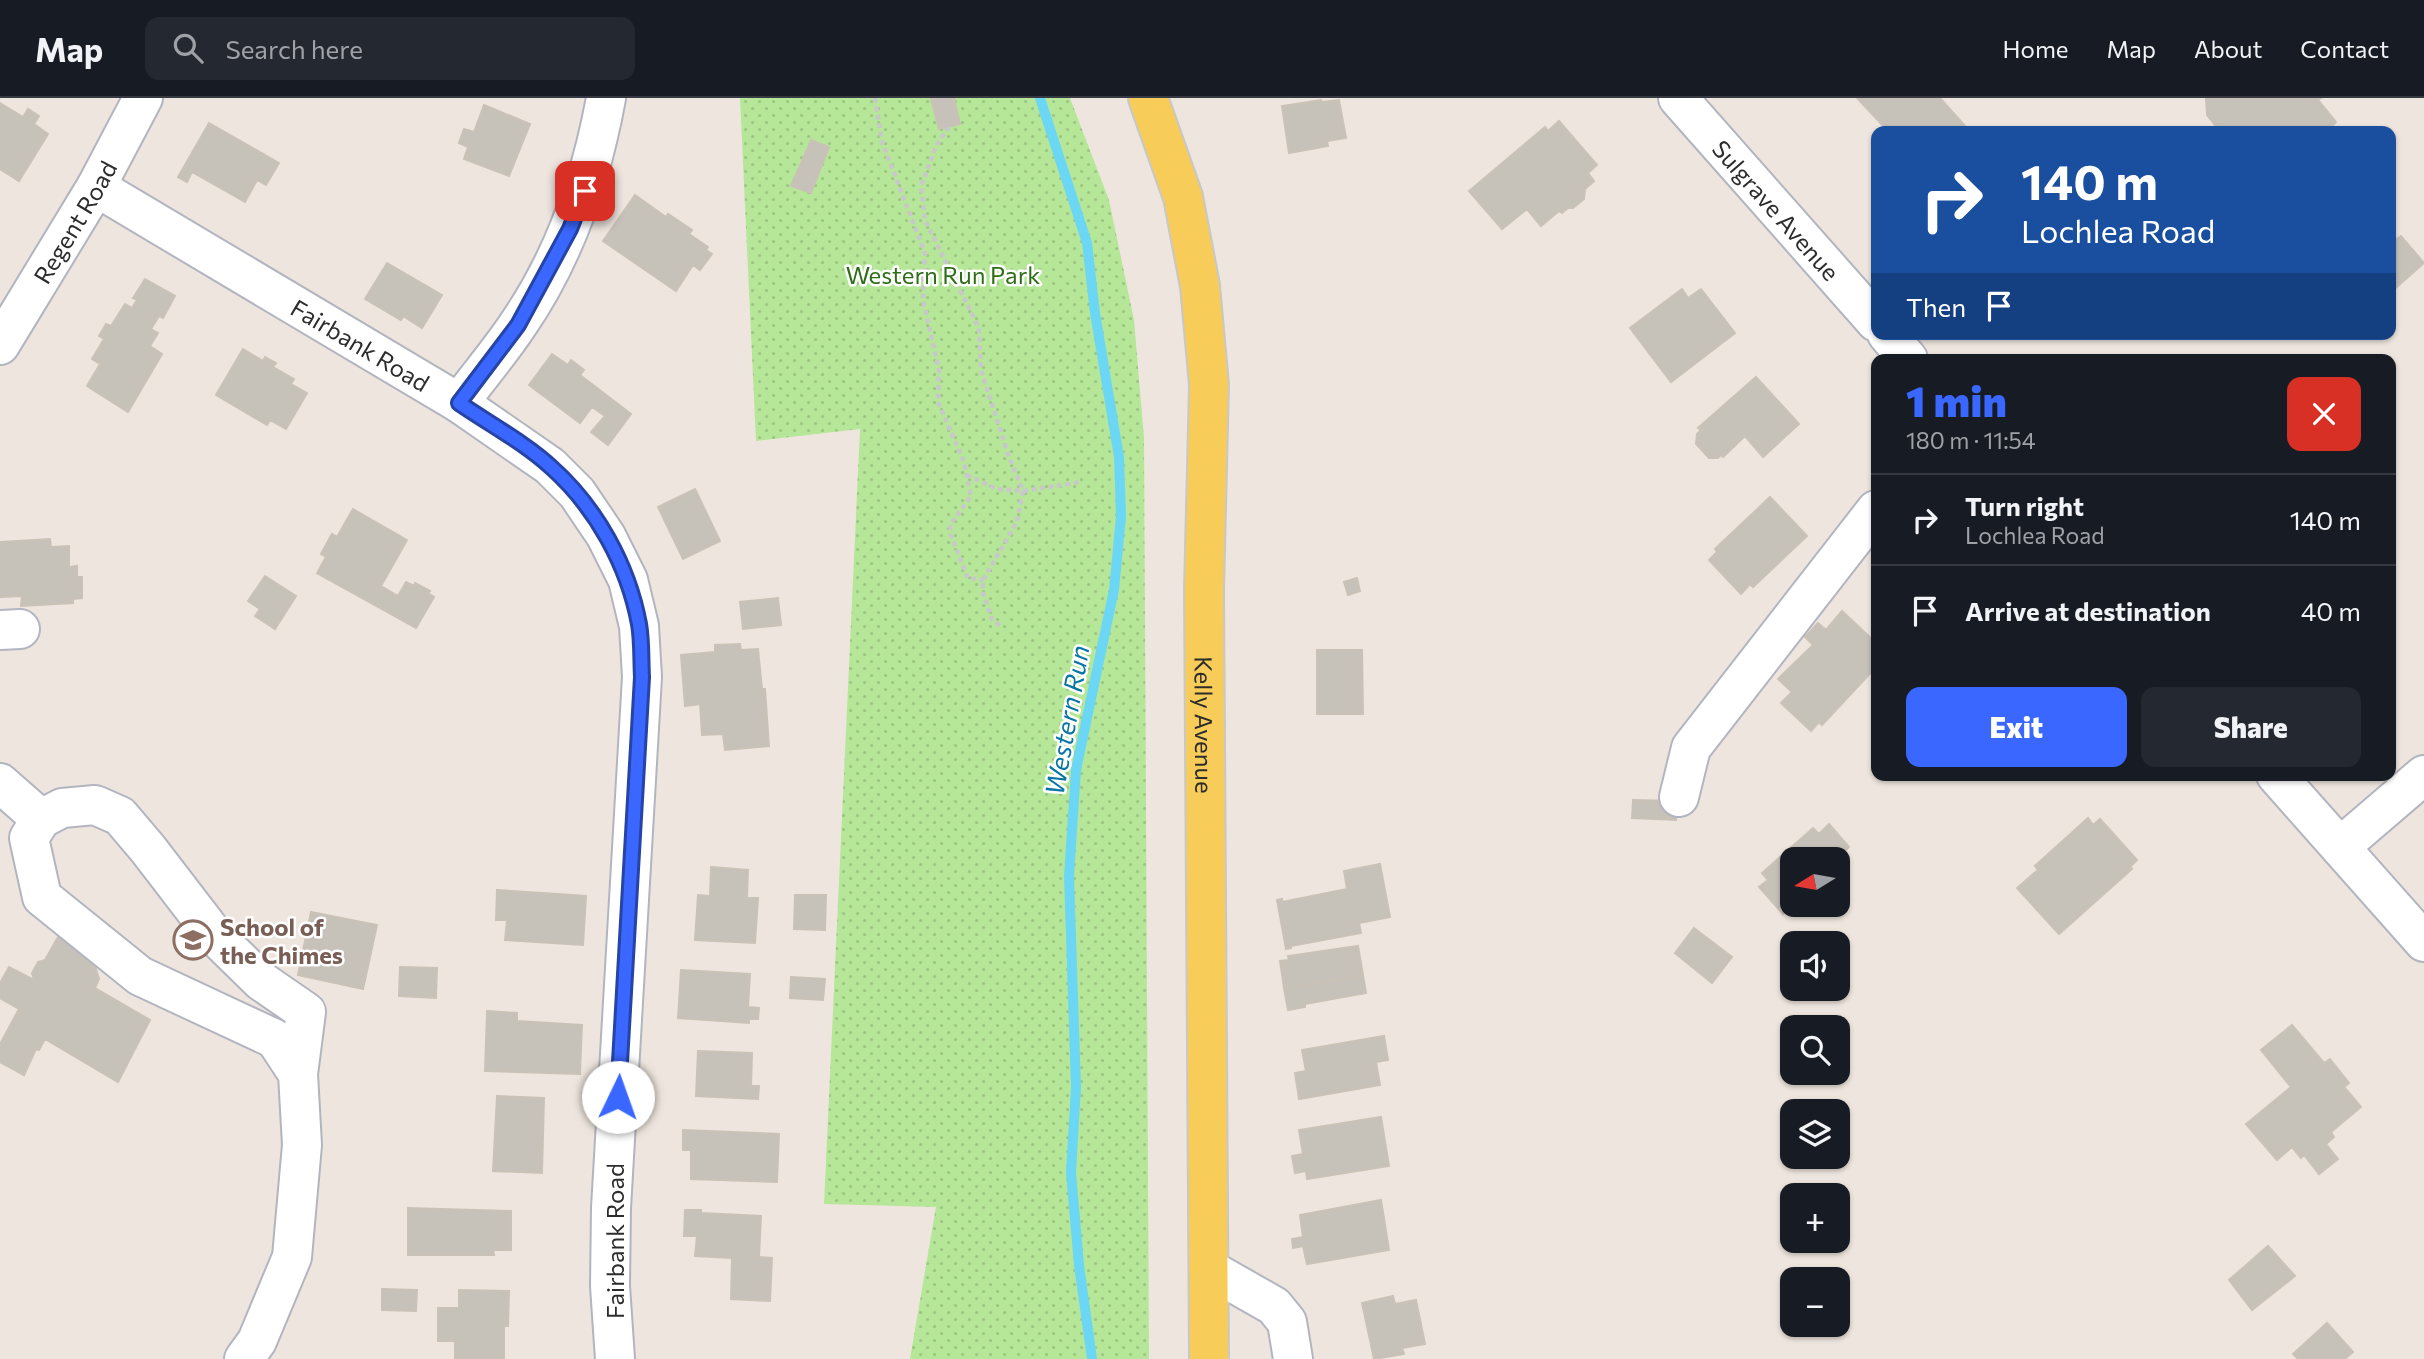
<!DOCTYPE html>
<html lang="en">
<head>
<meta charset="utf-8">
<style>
  :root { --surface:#171b24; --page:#242831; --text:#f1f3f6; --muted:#9ea1a6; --line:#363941; --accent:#3a67ff }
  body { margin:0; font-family:Commissioner,sans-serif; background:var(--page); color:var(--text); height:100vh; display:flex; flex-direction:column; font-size:26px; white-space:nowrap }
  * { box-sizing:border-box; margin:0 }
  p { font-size:23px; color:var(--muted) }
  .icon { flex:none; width:38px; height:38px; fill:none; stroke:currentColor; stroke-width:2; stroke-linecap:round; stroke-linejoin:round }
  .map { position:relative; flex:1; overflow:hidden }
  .side { position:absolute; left:1871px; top:256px; width:525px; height:427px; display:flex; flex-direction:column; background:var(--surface); border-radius:14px; box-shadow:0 2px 5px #0004 }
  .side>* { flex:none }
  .hud { position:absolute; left:1871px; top:28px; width:525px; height:214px; border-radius:14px; box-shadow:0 2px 5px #0004; background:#1a4fa0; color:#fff; overflow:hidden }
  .needle { width:46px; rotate:259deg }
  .buttons { position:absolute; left:1780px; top:749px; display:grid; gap:14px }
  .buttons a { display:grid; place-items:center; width:70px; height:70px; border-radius:14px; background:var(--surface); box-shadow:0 2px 5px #0004; font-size:35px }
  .pin { position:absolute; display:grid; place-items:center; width:60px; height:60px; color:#fff; margin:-30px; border-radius:14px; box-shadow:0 4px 10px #0006 }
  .me { position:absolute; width:77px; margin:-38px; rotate:3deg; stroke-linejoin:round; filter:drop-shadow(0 0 5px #0008) }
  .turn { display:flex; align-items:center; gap:24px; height:147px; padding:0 35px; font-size:32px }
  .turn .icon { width:91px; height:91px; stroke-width:2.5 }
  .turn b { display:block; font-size:49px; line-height:60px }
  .then { display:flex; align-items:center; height:66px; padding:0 35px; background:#0003; gap:14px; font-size:26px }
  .round { display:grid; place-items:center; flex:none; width:74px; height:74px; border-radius:14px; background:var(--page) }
  .summary { display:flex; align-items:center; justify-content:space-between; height:119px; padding:0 35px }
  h1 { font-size:42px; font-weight:800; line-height:52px; color:var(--accent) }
  .button { display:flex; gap:14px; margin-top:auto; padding:14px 35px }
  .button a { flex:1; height:80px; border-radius:14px; background:var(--accent); color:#fff; font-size:28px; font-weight:800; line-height:80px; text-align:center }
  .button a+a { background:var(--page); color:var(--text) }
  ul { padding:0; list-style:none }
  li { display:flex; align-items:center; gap:21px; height:91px; padding:0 35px; border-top:2px solid var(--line) }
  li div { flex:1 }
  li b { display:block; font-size:26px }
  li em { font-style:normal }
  header { display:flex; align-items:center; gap:42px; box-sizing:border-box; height:98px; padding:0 35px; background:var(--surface); border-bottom:2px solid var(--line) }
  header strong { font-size:33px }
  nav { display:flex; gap:38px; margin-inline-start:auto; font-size:24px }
  .search { width:490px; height:63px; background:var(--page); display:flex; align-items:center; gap:18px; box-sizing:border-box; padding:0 24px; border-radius:14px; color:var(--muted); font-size:26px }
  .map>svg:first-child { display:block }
  .green { fill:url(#green-dots) }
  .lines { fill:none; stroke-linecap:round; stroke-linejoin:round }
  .stream { stroke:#6cd7f5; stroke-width:10 }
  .building { fill:#c6c1b9; stroke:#cac2b7; stroke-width:2 }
  .minor-casing { stroke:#b2b5c0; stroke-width:42 }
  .major-casing { stroke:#c8c8c8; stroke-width:42 }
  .path { stroke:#c8c8c8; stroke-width:4.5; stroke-dasharray:5 3.5; stroke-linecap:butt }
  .minor { stroke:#fff; stroke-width:38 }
  .major { stroke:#f8cc59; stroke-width:38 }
  .route-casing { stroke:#2643a6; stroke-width:18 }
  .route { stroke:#3a67ff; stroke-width:12 }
  .labels { text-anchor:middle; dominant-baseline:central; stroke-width:5; stroke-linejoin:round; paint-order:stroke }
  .street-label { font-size:24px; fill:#2c2c2c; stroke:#fff }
  .park-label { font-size:24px; fill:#2d6e17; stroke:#fff }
  .education-label { font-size:24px; font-weight:bold; fill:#785e54; stroke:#fff; text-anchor:start }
  .water-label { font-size:26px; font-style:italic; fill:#0776a5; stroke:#fff }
</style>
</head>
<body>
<header>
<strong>Map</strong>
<div class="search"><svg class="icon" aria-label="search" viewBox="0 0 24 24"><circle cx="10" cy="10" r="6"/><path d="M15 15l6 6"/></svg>Search here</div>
<nav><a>Home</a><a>Map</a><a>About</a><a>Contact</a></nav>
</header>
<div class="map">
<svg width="2424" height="1261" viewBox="0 0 2424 1261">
  <defs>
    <pattern id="green-dots" width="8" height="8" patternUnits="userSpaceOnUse" patternTransform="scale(1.75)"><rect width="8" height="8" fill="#b6e798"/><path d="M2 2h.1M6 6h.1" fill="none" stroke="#9dc683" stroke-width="1.8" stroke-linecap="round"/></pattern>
  </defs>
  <rect width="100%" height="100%" fill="#eee6de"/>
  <path class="green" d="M740,0H1070L1109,102L1134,222L1144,340L1149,1261H910L936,1109L824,1106L860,331L756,343Z"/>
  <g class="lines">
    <path class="stream" d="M1040,0L1087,145L1095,215L1119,359L1121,418L1114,492L1076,672L1069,778L1076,989L1071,1075L1079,1167L1092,1261"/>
  </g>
  <path class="building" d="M937,0H954L960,26L939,31L931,1Z
    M1857,0H1940L1967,30L1963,33H1888Z
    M2206,0H2321L2318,2L2336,24L2328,33H2220L2207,17Z
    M1321,2L1322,4L1339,2L1346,40L1327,43L1328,48L1289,55L1282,8Z
    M0,5L23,19L28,11L39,18L34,26L48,36L19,83L0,71Z
    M484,7L530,26L509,78L464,61L468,49L459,45L464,31L474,34Z
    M1559,23L1597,67L1588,75L1594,83L1585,91L1584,101L1573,110H1568L1562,115L1559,113L1541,128L1527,111L1502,131L1469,93L1545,29L1548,33Z
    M209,25L279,65L266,87L257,82L245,104L192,74L187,84L178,79Z
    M811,42L829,49L811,95L791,88Z
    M635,97L666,119L668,116L692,132L689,136L708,149L706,152L712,156L700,172L693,167L676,193L603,143Z
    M2390,137L2395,142L2401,138L2424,165L2390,195Z
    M387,165L442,197L422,230L403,218L401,222L365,201Z
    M145,181L175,198L163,220L159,218L151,231L158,235L150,248L162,256L128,314L87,288L100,266L92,261L104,241L99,238L106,226L111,228L125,206L132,210L137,202L133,200Z
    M1682,191L1688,200L1701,191L1735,235L1671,284L1630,230Z
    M243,251L263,263L265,259L276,265L273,269L294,281L291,286L307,295L286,331L270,322L267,327L216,297Z
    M552,256L568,267L571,262L584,272L580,277L631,316L608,347L591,334L605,318L592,309L580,325L529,287Z
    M1756,279L1799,326L1763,359L1745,338L1723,359L1721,357L1718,360H1709L1696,346L1697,336L1701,332L1698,330Z
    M695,391L720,443L683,461L658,409Z
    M1770,399L1807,438L1753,489L1750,486L1741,496L1709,462L1717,454L1715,451Z
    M353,411L407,442L381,488L398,498L406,484L414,488L415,485L430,493L428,495L434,499L416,530L317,475L326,459L321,456L332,436L337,439Z
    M50,441L51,449L69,448V469L77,468V479H82V500L73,501V505L21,508L22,498L0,499V444Z
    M265,478L296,498L275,531L255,518L260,511L248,503Z
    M1357,480L1360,493L1348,497L1344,484Z
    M778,500L781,527L743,531L740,504Z
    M1842,513L1876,545V569L1822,627L1819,624L1811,633L1781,605L1792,594L1778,581L1813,547L1805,539L1818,525L1826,532Z
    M740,546L741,552L758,551L762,591H765L769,648L725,652L723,636L702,637L700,606L685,608L681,557L715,554V547Z
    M1317,552H1362L1363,616H1317Z
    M1633,702L1677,703L1676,722L1632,720Z
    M2088,720L2093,727L2100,721L2137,762L2130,769L2132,771L2059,836L2017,790L2038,772L2035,768Z
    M1829,726L1849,749L1839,759L1843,768L1838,772V761H1792V807H1798L1795,810L1793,807L1783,816L1759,789L1768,782L1762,775L1813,730L1819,736Z
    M1380,766L1390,819L1359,825L1361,835L1291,848V850L1286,851L1277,802L1282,801V804L1347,791L1344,773Z
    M711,769L748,772L747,800H758L755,845L695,842L698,797L710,798Z
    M497,792L586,798L583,847L505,842L507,822H496Z
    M795,797H826L825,832L794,831Z
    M311,814L377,827L363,891L298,877Z
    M1694,830L1732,859L1712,885L1675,855Z
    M58,839L91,858L88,863L95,868L99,881L95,890L150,922L118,984L45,941L39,952L36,951L24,977L0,964V946L19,911L0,900V885L9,869L34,882L32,875L38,864L45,862Z
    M1358,848L1363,877L1284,890L1280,863L1289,862L1288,858Z
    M400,869L437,870L436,900L399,898Z
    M681,872L750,876L748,909L759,910L758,921H749V925L678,920Z
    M1363,877L1366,895L1305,906V909L1288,912L1284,890Z
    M791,879L825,881L823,902L790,900Z
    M487,913L517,915V923L582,927L580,976L485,973Z
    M2292,927L2324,965L2330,961L2349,985L2344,989L2361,1009L2331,1034L2334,1039L2326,1046L2338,1061L2319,1076L2304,1057L2301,1060L2292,1049L2277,1062L2246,1026L2291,989L2261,952Z
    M1384,938L1388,962L1376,964L1380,987L1299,1001L1295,975L1306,973L1302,952Z
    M698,953L752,955L751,988H759L758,1001L696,998Z
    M497,998L544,1000L542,1075L493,1073Z
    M1381,1019L1389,1068L1307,1081L1306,1073L1295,1075L1292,1058L1303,1056L1299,1032Z
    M683,1032L779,1036L777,1084L691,1081V1052H683Z
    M1381,1102L1389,1152L1307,1166L1303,1148L1293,1150L1292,1141L1303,1139L1300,1117Z
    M408,1110L511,1113V1152H493L494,1157H408Z
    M685,1112H701V1115L761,1118L759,1159L772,1160L770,1203L731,1201L732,1160L695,1158L697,1138H684Z
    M2268,1148L2295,1178L2252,1212L2229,1182Z
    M382,1191L417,1192L416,1213L382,1212Z
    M459,1192L509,1193L508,1228H504V1261H455V1243H438V1210H459Z
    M1393,1198L1395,1206L1416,1202L1425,1246L1402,1250L1404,1256L1374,1261L1362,1205Z
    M2327,1225L2353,1254L2345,1261H2298L2293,1256Z"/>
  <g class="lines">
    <g class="minor-casing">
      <g id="minor">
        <path id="s1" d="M1678,0L1876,224"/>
        <path id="s2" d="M96,89L459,305L550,368L577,395L606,438L628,482L639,528L642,579L611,1110L610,1188L615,1261"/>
        <path d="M1887,236L1908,261"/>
        <path id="s3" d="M0,247L96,89L143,0"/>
        <path d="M459,305C478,279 499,255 517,228C565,159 591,82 606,0"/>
        <path d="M0,532L20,531"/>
        <path d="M2276,677L2424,844"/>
        <path d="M0,685L41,721"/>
        <path d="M1679,699L1691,650L1876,412"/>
        <path d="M2340,749L2424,677"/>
        <path d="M1209,1171L1274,1208L1287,1224L1293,1261"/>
        <path d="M244,1261L257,1243L292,1159L302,1047L298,976L306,914L261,883L214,837L148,751L120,718L95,707L62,710L41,721L29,740L42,799L140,878L275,941L298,976"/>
      </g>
    </g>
    <g class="major-casing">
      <g id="major">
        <path id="s4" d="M1148,0L1183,99L1200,188L1209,287L1204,492L1209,1261"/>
      </g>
    </g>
    <path class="path" d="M875,0L882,44L925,155L923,202L939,272L938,304L964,364L971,398L950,427L951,438L968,480L983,482
      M949,29L936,48L921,88L925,122L979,230L981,272L1009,359L1023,393L1017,424L983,482V495L992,521L1002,529
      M967,377L997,391L1023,393L1081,384"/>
    <use href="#minor" class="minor"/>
    <use href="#major" class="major"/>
  </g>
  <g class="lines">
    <g class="route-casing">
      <path id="route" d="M585,93L570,131L518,227L459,305C488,325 525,345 551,369C596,409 628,467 639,526C642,543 641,562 642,579L618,999"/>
    </g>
    <use href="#route" class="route"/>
  </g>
  <defs>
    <g id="school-ring" transform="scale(2.0125)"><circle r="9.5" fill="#fff" stroke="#8d6e63" stroke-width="1.5"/><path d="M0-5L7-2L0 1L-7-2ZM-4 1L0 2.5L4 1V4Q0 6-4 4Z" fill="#8d6e63"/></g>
  </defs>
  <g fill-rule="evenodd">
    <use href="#school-ring" x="193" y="842"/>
  </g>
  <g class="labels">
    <g class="street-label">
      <text stroke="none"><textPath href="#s1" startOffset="149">Sulgrave Avenue</textPath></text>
      <text stroke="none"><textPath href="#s3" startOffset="144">Regent Road</textPath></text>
      <text stroke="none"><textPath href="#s2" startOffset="308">Fairbank Road</textPath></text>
      <text stroke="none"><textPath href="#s4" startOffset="635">Kelly Avenue</textPath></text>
      <text transform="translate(614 1143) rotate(-90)">Fairbank Road</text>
    </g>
    <g class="park-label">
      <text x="943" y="176">Western Run Park</text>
    </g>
    <g class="education-label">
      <text x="220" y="828">School of<tspan x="220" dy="28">the Chimes</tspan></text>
    </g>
    <g class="water-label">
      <text transform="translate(1066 622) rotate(-80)">Western Run</text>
    </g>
  </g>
</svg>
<div class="buttons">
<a><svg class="needle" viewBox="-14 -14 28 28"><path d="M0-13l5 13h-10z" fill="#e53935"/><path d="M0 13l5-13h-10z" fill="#9ea1a6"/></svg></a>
<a><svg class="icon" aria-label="sound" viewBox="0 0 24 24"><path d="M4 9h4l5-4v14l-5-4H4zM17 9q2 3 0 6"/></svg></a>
<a><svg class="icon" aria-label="search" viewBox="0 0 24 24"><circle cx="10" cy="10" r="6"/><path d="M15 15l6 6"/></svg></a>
<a><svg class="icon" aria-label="layers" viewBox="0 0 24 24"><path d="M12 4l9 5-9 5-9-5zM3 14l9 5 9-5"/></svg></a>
<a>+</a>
<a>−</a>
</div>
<div class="pin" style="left:585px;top:93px;background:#d93025"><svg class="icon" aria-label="arrive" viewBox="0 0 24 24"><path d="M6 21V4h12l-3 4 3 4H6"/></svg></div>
<svg class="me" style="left:618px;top:999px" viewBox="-20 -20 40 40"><circle r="19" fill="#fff"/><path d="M0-13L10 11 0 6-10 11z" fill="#3a67ff"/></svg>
<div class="hud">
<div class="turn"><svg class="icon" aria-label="right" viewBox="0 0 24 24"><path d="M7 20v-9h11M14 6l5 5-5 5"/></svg><div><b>140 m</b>Lochlea Road</div></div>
<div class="then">Then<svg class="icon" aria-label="arrive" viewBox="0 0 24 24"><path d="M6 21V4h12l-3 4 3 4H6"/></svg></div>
</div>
<section class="side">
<div class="summary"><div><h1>1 min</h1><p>180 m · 11:54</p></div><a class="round" style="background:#d93025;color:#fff"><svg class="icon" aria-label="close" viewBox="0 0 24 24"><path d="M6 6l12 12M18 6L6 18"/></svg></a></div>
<ul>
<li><svg class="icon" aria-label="right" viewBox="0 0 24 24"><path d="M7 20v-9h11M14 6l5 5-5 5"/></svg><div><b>Turn right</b><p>Lochlea Road</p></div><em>140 m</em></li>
<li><svg class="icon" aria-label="arrive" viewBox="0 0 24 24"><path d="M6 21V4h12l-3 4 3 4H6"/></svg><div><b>Arrive at destination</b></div><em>40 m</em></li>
</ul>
<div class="button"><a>Exit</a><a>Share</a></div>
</section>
</div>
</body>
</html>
